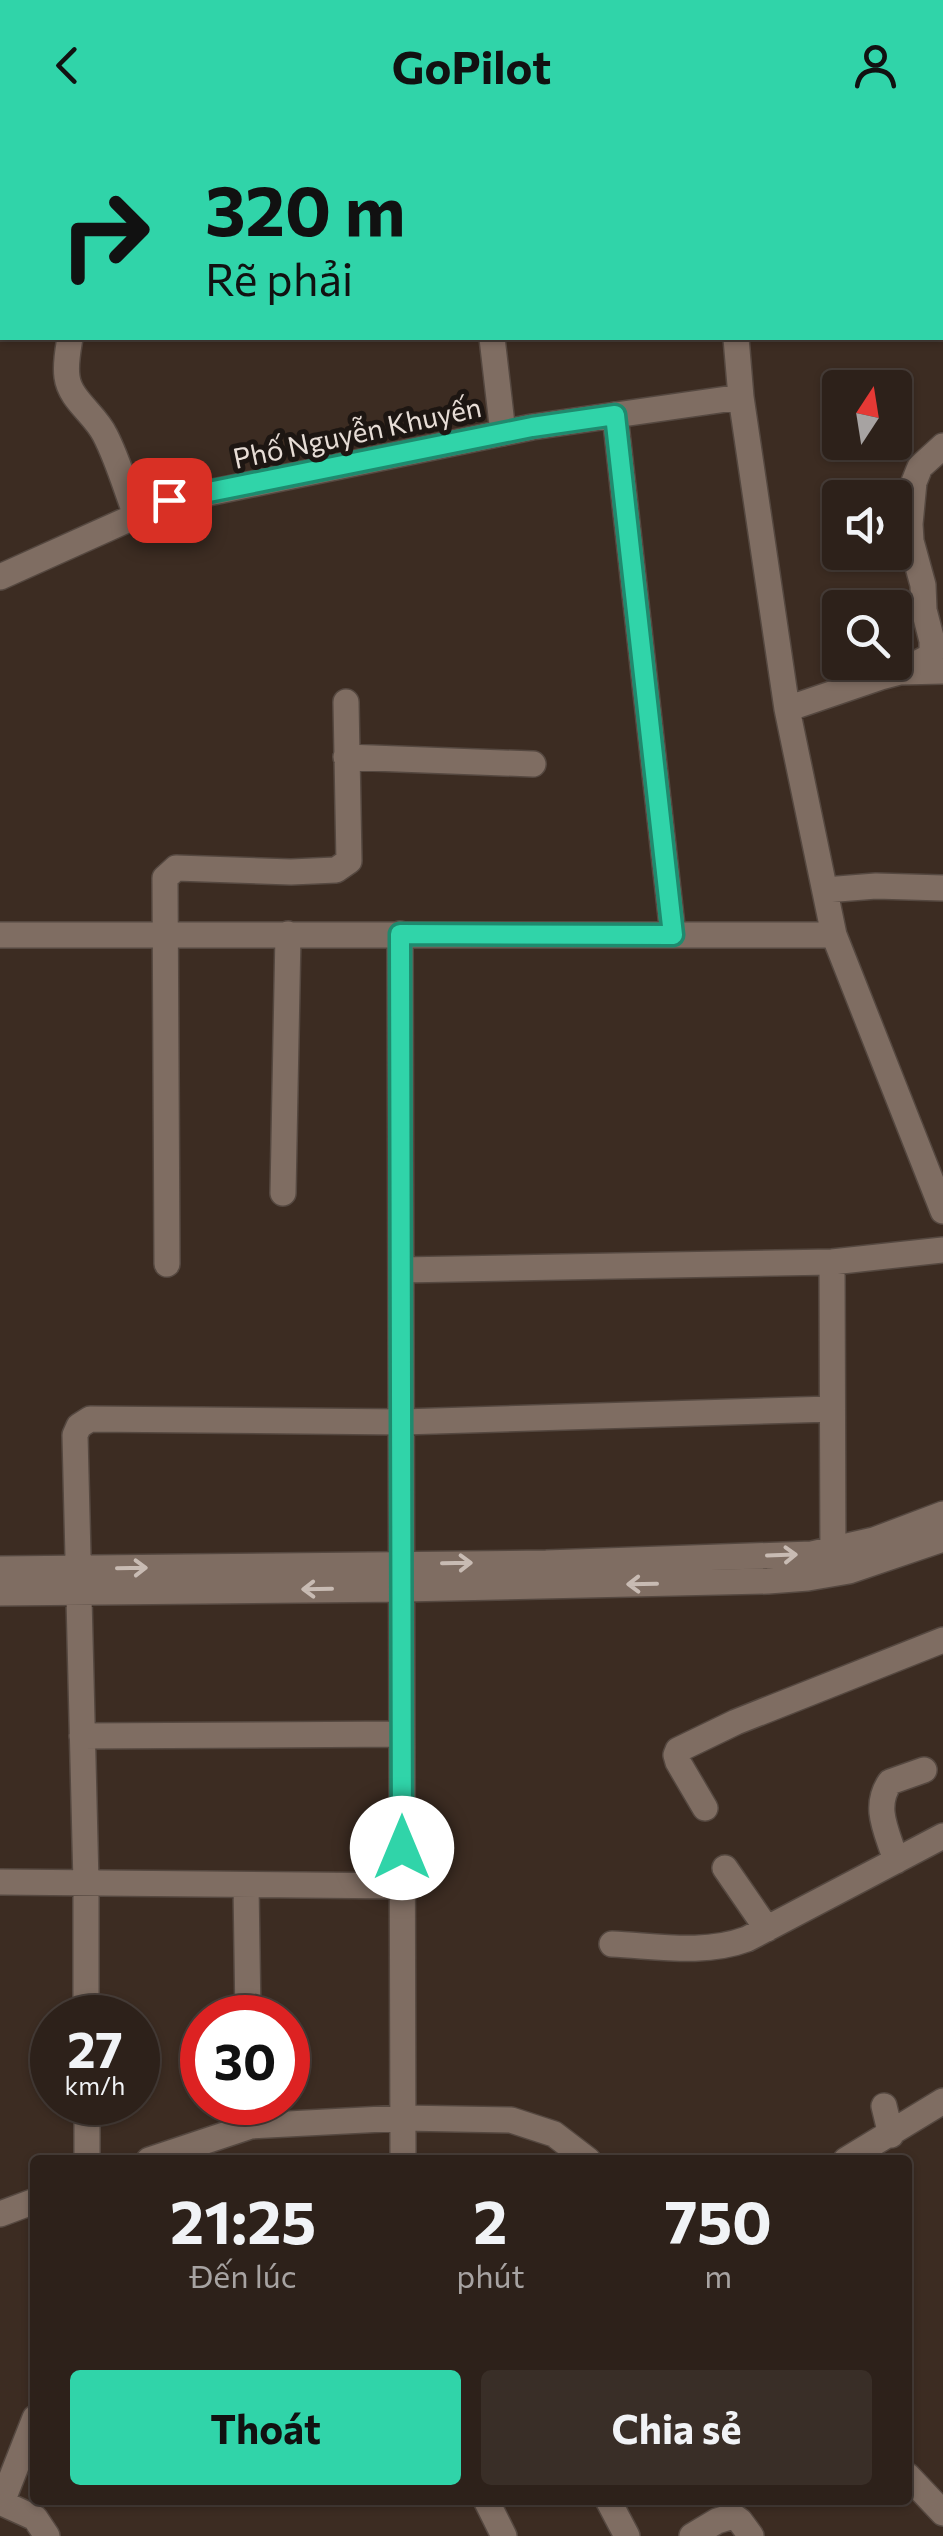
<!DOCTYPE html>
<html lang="vi">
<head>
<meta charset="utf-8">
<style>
  :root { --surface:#2d211a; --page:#392e27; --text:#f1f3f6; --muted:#a7a3a2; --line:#483e39; --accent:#30d4a9 }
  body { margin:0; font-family:Commissioner,sans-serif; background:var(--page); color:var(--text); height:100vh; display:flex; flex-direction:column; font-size:38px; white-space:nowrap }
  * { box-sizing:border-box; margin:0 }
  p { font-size:32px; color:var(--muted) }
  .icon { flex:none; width:55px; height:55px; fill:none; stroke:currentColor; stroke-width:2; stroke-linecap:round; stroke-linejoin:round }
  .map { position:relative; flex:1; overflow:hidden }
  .side { position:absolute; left:30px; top:2025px; width:882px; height:350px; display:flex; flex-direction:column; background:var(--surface); border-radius:10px; box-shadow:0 2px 8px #0004,0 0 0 2px var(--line) }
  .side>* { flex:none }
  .guide { position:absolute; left:0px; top:0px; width:945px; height:210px; box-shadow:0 2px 8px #0004,0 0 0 2px var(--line); background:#30d4a9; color:#111; overflow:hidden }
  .needle { width:65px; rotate:12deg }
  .tools { position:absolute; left:822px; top:240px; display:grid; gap:20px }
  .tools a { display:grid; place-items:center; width:90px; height:90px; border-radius:10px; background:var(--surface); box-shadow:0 2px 8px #0004,0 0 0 2px var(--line); font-size:50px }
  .speed { position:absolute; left:30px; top:1865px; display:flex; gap:20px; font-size:50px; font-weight:700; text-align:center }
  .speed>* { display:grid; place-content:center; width:130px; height:130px; border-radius:50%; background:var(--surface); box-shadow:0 2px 8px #0004,0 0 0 2px var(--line); line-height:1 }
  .speed small { font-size:25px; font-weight:400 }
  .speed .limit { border:15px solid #d22; background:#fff; color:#111 }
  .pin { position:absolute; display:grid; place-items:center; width:85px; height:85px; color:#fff; margin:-42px; border-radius:20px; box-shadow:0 5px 15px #0006 }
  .me { position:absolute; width:110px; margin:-55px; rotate:0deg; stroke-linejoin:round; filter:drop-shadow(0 0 8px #0008) }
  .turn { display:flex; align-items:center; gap:35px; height:210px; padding:0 40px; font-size:45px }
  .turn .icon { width:130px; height:130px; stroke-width:2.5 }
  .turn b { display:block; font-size:70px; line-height:85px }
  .eta { display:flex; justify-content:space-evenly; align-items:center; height:170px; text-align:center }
  .eta b { font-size:60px; font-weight:700; line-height:70px }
  .action { display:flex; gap:20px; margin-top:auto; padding:20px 40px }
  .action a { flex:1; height:115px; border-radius:10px; background:var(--accent); color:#111; font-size:40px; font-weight:700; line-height:115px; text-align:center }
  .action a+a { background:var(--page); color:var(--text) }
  header { display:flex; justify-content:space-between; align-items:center; height:130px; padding:0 40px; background:var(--accent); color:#111; font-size:45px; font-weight:700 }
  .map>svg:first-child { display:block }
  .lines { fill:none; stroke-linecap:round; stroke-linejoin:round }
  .minor-casing { stroke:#554840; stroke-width:28 }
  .minor { stroke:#7f6d62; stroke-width:25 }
  .oneway { stroke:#c8bbb3 }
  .route-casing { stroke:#1f8a6e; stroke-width:25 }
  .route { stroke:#30d4a9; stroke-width:18 }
  .labels { text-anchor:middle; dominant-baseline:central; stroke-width:10; stroke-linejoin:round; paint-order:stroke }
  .street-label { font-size:28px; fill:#e7ddd6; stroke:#1d1612 }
</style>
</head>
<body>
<header><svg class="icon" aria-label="back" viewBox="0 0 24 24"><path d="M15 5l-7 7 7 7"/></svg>GoPilot<svg class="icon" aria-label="person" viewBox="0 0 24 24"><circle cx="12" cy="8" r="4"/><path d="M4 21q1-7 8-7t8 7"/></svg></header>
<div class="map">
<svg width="943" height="2406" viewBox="0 0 943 2406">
  <rect width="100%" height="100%" fill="#3c2c22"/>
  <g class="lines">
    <g class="minor-casing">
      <path id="minor" d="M249,0L255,2
        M719,0V2
        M827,0L855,2
        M0,119L2,120
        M70,208C68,220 65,234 67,247C70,270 95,284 105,305C118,330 126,359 136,385
        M492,208L503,303
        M736,208L741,267L787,579L834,805L943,1081
        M615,285L673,805
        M0,447L169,371L532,297L741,267
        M900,542L929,527L932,522V511L924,480L923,455L911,411L910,394L914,352L920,337L943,316
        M787,579L881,547L900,542L943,541
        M346,627L533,634
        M825,760L876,756L943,758
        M400,804L403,2030
        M0,805H834
        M283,1063L288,804
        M832,1132L833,1437
        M167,1134L165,748L176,738L291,742L336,740L349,731L346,572
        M401,1140L832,1132L943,1120
        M0,1439L546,1433L812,1424L874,1410L943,1384
        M0,1463L402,1459L768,1451L808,1448L849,1441L943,1409
        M82,1606L402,1604
        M705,1678L678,1632L676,1625L678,1620L736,1592L943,1510
        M896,1731C888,1703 872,1678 890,1652L924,1640
        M725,1738L767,1799
        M0,1752L403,1756
        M246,1755L248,1888
        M612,1814C657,1816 704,1825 747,1809L943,1706
        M86,1888V1753L75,1305L79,1296L90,1289L402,1292L832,1279
        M87,1972V2030
        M884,1976L891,2005
        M149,2030L251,1996L403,1988L511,1990L554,2004L588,2030
        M846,2030L943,1971
        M0,2084L35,2071
        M908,2346L943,2383
        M486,2370L504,2406
        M608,2370L627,2406
        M0,2372L35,2388L47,2406
        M2,2372L35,2288
        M692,2406L717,2391L733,2386L740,2391L751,2406"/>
    </g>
    <use href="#minor" class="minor"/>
  </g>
  <defs><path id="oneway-shaft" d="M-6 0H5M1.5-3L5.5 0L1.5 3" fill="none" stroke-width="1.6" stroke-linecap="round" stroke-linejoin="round" transform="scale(2.5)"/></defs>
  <g class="oneway">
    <use href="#oneway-shaft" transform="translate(782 1425) rotate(-2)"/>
    <use href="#oneway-shaft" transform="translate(457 1433) rotate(-1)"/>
    <use href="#oneway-shaft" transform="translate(132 1438) rotate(-1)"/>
    <use href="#oneway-shaft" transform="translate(642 1454) rotate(179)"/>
    <use href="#oneway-shaft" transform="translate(317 1459) rotate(179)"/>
  </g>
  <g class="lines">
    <g class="route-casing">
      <path id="route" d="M169,370L532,297L615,285L673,805L400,804L402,1718"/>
    </g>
    <use href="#route" class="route"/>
  </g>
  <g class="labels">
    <g class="street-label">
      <text transform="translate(357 302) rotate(-12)">Phố Nguyễn Khuyến</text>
    </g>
  </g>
</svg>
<div class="tools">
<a><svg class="needle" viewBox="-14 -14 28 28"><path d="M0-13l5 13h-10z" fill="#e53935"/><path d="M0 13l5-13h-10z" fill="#a7a3a2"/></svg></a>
<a><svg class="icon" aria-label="sound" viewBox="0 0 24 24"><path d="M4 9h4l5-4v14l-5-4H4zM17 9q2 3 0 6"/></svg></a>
<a><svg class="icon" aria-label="search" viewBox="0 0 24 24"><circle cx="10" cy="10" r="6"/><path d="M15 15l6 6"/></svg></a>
</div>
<div class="speed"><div>27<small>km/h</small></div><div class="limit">30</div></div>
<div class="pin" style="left:169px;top:370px;background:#d93025"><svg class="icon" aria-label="arrive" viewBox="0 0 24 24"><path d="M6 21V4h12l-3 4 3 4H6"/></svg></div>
<svg class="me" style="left:402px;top:1718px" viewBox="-20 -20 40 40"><circle r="19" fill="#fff"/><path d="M0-13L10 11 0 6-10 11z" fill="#30d4a9"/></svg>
<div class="guide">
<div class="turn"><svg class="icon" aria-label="right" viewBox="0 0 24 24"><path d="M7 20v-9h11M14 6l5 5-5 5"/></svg><div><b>320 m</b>Rẽ phải</div></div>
</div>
<section class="side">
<div class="eta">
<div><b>21:25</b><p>Đến lúc</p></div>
<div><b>2</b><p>phút</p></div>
<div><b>750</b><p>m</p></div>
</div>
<div class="action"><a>Thoát</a><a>Chia sẻ</a></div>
</section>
</div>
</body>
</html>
